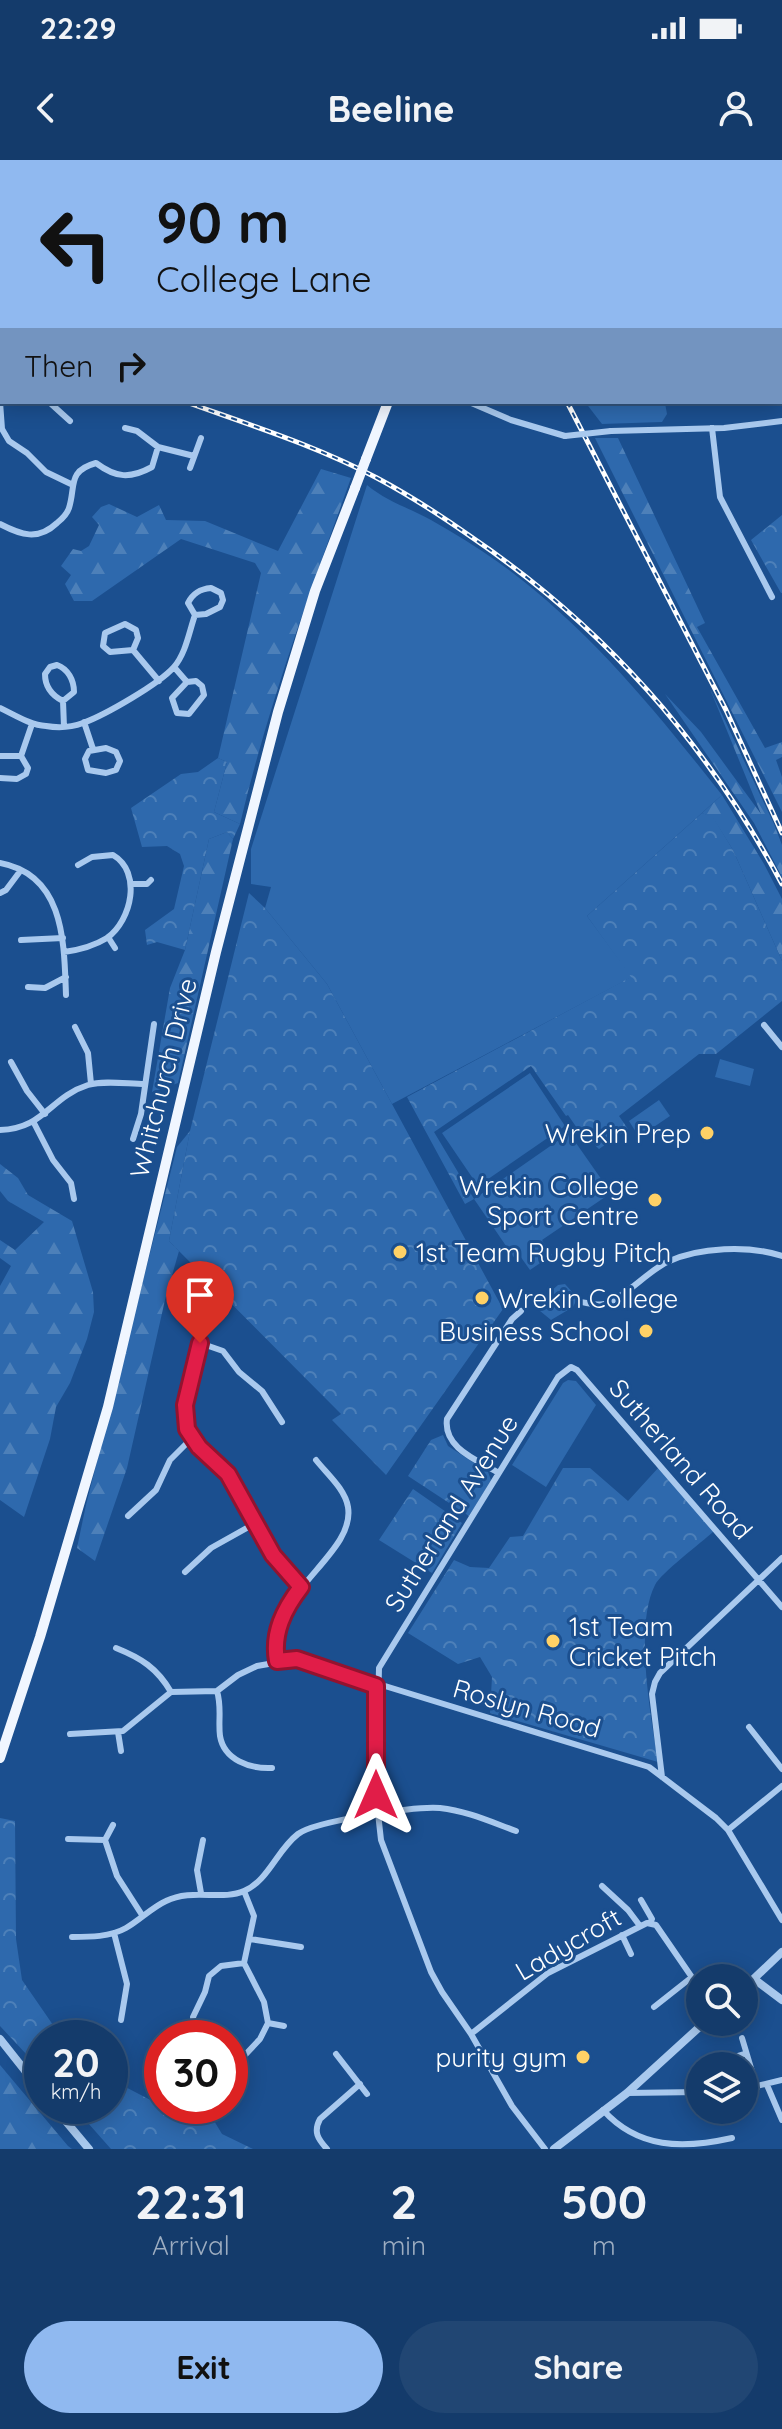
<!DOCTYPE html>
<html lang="en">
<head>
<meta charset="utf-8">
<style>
  :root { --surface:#143b6b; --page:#214673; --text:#f1f3f6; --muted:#9dadc1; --line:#33557e; --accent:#90b9f0 }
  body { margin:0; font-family:Quicksand,sans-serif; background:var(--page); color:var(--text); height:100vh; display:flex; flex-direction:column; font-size:30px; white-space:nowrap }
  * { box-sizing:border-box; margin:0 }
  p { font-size:26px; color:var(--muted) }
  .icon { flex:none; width:44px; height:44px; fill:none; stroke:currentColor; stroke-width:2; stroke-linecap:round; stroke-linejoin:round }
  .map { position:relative; height:1989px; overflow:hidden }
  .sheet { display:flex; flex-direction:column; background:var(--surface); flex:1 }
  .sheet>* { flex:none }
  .banner { position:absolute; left:0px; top:0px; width:782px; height:244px; box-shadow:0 4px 20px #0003,0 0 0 2px var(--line); background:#90b9f0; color:#111; overflow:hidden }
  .fabs { position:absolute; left:686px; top:1804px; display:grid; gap:16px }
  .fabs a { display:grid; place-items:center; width:72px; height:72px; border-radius:50%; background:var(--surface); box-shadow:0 4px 20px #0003,0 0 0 2px var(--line); font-size:40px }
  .speed { position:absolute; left:24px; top:1860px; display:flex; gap:16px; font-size:40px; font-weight:700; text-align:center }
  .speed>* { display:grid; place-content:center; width:104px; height:104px; border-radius:50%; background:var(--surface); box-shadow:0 4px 20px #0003,0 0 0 2px var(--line); line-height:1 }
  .speed small { font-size:20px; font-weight:400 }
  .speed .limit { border:12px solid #d22; background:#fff; color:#111 }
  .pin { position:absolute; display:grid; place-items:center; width:68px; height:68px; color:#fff; margin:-82px -34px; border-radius:50% 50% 50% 0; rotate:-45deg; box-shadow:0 0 8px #0007 }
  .pin .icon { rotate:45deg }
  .me { position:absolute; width:88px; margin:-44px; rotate:0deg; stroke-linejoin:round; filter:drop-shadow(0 0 6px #0008) }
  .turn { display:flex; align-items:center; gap:28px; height:168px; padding:0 24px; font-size:36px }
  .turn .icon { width:104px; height:104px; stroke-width:2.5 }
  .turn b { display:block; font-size:56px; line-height:68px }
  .then { display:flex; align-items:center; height:76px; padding:0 24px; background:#0003; gap:16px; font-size:30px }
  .eta { display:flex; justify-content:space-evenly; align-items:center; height:136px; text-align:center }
  .eta b { font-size:48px; font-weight:700; line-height:56px }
  .primary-button { display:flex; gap:16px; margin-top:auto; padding:16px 24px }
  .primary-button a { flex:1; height:92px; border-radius:48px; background:var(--accent); color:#111; font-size:32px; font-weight:700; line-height:92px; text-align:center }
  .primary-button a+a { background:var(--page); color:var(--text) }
  .status { display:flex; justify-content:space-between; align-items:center; height:56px; padding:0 40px; background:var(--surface); direction:ltr }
  .status svg { height:22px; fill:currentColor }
  header { display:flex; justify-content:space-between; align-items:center; height:104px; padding:0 24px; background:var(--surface); font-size:36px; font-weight:700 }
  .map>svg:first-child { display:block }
  .grass { fill:#2e69ad }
  .forest { fill:url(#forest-firs) }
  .park { fill:url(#park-crowns) }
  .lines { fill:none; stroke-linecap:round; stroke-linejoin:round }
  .minor { stroke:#a9c9ee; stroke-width:6 }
  .tertiary { stroke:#a9c9ee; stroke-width:8 }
  .primary { stroke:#f0f6ff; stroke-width:10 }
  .rail-casing { stroke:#fff; stroke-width:5 }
  .rail { stroke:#1b4f8f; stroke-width:2; stroke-dasharray:6; stroke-linecap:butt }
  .minor-bridge { stroke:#a9c9ee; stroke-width:6 }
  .primary-bridge { stroke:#f0f6ff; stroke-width:10 }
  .route-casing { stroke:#92132f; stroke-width:20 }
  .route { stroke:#e11d48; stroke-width:14 }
  .poi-dot { fill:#ffd166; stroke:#1b4f8f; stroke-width:3 }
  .labels { text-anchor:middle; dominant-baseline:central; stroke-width:6; stroke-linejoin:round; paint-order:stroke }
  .street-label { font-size:26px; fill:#fff; stroke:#1b4f8f }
  .poi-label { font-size:26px; fill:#fff; stroke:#1b4f8f; text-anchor:end }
</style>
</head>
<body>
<div class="status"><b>22:29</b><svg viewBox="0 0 49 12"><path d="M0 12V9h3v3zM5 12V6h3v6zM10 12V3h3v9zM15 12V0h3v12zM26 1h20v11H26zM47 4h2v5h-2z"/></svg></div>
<header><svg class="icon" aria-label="back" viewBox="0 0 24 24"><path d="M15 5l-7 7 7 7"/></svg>Beeline<svg class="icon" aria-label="person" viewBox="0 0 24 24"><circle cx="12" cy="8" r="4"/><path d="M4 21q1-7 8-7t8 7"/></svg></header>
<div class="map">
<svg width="782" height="1989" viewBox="0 0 782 1989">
  <defs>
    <pattern id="forest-firs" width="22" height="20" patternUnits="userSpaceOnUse" patternTransform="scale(2)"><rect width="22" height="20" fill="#2e69ad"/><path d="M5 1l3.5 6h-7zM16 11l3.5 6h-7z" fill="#4d80b9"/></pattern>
    <pattern id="park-crowns" width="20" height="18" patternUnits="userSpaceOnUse" patternTransform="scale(2)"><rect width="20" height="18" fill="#2e69ad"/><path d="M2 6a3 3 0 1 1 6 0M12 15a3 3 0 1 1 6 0" fill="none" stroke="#4d80b9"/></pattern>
  </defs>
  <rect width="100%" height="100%" fill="#1b4f8f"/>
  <path class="grass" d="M585,242H644L645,246L665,243L667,254L662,262L602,264Z
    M367,325C386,341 409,348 431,360C454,373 477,387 498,402C587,466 655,550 722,635L587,756L632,817L392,944L327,824L265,748L271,727L251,724V689Z
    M720,899L754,909L750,926L715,917Z
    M530,913L565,966L478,1026L442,973Z
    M659,940L670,956L639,977L629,961Z
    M569,973L611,1033L542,1080L552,1095L530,1110L520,1096L515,1099L474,1039Z
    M565,1124L574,1134L576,1141L573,1147L551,1160L534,1146L558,1125Z
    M568,1220L576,1221L596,1245L546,1327L512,1305L563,1223Z"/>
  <path class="forest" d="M595,278H618L705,463L697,467L765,588L782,582V597L776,600L782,617V652Z
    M321,309L351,318C310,432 268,545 240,664L214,652L227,602L218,598L261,413L255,403L181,379L92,441H74L65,424L71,415L61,406L73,389L81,391L89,386L99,365L92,357L101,347L109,344L137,357L159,345L166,360L205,361L278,391Z
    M710,529L774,664L782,685V717L754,663L665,534L701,572L761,654Z
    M722,635L764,704L782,739V801L733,690L713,658L702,653Z
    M227,672L233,679L178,923L152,932L170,828L185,790L209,679Z
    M190,971L169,1081L179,1091L165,1140L127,1308L95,1401L77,1388L86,1345L177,987Z
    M0,1004L18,1018L28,1035L72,1061L93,1132L94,1152L87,1179L70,1223L56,1247L50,1279L24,1357L0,1340V1126L11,1106L0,1098V1080L15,1090L44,1062L8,1041L0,1031Z
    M0,1905L68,1986L72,1989H0Z"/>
  <path class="park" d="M782,355V433H781L751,380Z
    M218,598L227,602L214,652L240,664L233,679L227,672L209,679L185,790L157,782L147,785L145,770L174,749L184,706L180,694L167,686L142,687L131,648L181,614L198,612Z
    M702,653L713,657L733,690L782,801V841L716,894H699L619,956L628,969L599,989L577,968L568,955L566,956L531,906L434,972L474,1039L465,1044L407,937L631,817L587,756Z
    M249,733L265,748L327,824L503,1149L386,1315L332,1260L341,1254L169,1081L190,971Z
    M443,1275L448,1286L488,1312L491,1320L469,1356L408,1316L431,1280Z
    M659,1307L714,1371C701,1383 661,1413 655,1425C634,1466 651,1557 658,1602L490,1553L492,1517L480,1497L458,1504L408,1473L454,1400L470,1407L489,1408L510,1377L523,1376L563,1308H590L628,1341Z
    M413,1329L462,1363L432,1413L379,1380Z
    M0,1658L15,1661L16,1779L22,1820L62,1878H42V1911L0,1866Z
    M110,1919L162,1946H205L222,1974L253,1989H111L73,1946H110Z"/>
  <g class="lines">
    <path class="minor" d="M349,0L352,2
      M285,2L286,0
      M0,242L2,269L9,281L27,293L46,312L73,325
      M49,242L70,261
      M469,242L511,260L565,276
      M125,268L137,271L158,287L194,296
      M712,268L720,337L772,437
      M611,271L724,268L782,261
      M190,308L201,278
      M0,364C21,375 38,381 57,363C62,359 67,354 69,348C76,326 67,311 96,303C116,318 130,319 152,307L158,287
      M211,428L221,433L223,440L220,447L206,454L195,455L188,443C193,433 200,429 211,428Z
      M125,464L136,470L138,478L133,490L110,492L103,486L105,473Z
      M133,490L159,521
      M57,505C68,509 74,520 74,532L63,541C51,535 45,527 45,514L50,507Z
      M174,507L187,522
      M196,521L202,526L204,535L189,554L177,553L172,538L187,522Z
      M63,541L64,567
      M0,548C15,555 30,565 46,566C58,568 72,567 83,563C105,555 159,524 174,507C186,493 189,472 195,455
      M84,562L93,589
      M106,588L116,592L120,601L116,610L106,613L88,610L85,599L89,591Z
      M0,596H21L28,608L26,614L17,619L0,618
      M21,596L32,564
      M0,703C65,715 64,783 66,835
      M131,724H147L151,720
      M0,733L6,730L21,710
      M108,777L115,788
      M21,780L63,778
      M64,792C79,790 94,786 107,778C132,760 142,712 113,695L92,697L78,705
      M28,827L45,828L66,817
      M764,865L782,887
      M75,867L88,893L91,924
      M11,902L27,931L45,954
      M34,963L53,1000L71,1023L74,1039
      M0,970C44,969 50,937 88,925C104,920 128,924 145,924
      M133,979L141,954L154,864
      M581,1142C588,1143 598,1146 605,1144C624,1138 647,1112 667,1102C699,1087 749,1085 782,1096
      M203,1171L185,1245L187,1269L199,1287L228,1314L273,1395L301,1427
      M200,1183L223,1191L239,1212L262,1231L282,1262
      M499,1313C477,1300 443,1288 447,1259L512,1159L521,1151
      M128,1356L156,1330L170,1300L192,1278
      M185,1412L211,1388L254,1364
      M116,1488C141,1498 157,1508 171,1532
      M277,1501C264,1433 356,1396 348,1347C345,1329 327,1314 316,1300
      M217,1531C222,1548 218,1560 220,1576C224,1600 250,1609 272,1608
      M749,1567L782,1609
      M118,1572L121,1591
      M70,1574L123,1571L171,1532L217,1531L238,1515L257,1506L297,1499L649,1607L716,1658L728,1670L782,1760
      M662,1617L652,1534L655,1522L660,1513L782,1398
      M728,1670L782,1626
      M68,1679L105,1680L113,1665
      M105,1680L117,1716L142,1755
      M602,1726L628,1750L640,1766
      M201,1733L197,1710L203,1680
      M641,1740L652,1759L650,1763
      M114,1773L127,1824L121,1860
      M622,1775L631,1794
      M72,1777C90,1777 110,1777 126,1768C140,1760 151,1748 166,1741C192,1728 222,1741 244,1731C268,1721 277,1690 298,1674C315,1661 416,1646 440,1648C467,1651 491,1662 516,1671
      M250,1779L301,1787
      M654,1847L692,1817
      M268,1863L284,1866
      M196,1871L193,1857L205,1832L209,1816L221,1806L244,1803
      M471,1874L548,1813L647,1763L656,1765L700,1829
      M742,1878L757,1928
      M336,1894L367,1934
      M731,1898L744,1894
      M237,1909L245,1895L260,1879L268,1863L264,1842L244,1803L254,1756L244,1731
      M767,1925L782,1960
      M744,1929L782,1920
      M627,1933L700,1932
      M603,1950C638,1989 683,1989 732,1978
      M327,1989C318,1979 313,1972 320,1959L360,1924
      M545,1989L512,1946L471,1874L442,1832L431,1812L381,1680L376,1635L379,1508L558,1217L571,1207L577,1210L782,1447"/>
    <path class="tertiary" d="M29,0L30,2
      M754,1819L782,1840
      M744,1828L782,1792
      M0,1879L42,1932
      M53,1946L89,1989
      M554,1989L627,1933L705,1862"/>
    <path class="primary" d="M514,2L515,0
      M366,299L388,242
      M0,1598L40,1477L108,1247L216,792L278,552L315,431L355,328"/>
    <g class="rail-casing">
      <path id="rail" d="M448,0L449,2
        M0,170L2,171
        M186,242C250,265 317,286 377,318C409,335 440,355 470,376C604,467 705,580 782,724
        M567,242L726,550L782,673"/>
    </g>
    <use href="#rail" class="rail"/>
    <path class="minor-bridge" d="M565,276L611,271"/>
    <path class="primary-bridge" d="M355,328L366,299"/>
  </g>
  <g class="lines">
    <g class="route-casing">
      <path id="route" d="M200,1183L185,1245L187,1269L199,1287L228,1314L273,1395L301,1427C284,1449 272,1473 277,1501L297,1499L376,1526V1635"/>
    </g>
    <use href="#route" class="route"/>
  </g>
  <g class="poi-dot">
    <circle cx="707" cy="973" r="8"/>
    <circle cx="655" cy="1040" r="8"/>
    <circle cx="400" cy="1092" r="8"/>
    <circle cx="482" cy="1138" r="8"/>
    <circle cx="646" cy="1171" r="8"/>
    <circle cx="553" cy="1481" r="8"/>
    <circle cx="583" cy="1897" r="8"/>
  </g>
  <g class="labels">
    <g class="street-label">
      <text transform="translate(163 918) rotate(-76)">Whitchurch Drive</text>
      <text transform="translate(681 1299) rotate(49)">Sutherland Road</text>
      <text transform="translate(451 1353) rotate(-58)">Sutherland Avenue</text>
      <text transform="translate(527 1548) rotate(16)">Roslyn Road</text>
      <text transform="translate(568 1784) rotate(-30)">Ladycroft</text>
    </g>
    <g class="poi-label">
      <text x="691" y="973">Wrekin Prep</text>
      <text x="639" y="1025">Wrekin College<tspan x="639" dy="30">Sport Centre</tspan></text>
      <text x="416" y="1092" text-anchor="start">1st Team Rugby Pitch</text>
      <text x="498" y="1138" text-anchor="start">Wrekin College</text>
      <text x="630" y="1171">Business School</text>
      <text x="569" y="1466" text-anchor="start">1st Team<tspan x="569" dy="30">Cricket Pitch</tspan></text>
      <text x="567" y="1897">purity gym</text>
    </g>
  </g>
</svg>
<div class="fabs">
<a><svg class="icon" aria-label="search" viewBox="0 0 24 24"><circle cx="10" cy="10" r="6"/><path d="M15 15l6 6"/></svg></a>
<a><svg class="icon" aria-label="layers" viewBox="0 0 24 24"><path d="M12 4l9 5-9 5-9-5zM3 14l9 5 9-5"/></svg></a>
</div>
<div class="speed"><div>20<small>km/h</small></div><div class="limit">30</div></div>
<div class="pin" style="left:200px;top:1183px;background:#d93025"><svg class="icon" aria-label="arrive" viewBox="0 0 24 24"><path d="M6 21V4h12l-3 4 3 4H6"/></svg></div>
<svg class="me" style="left:376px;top:1635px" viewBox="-20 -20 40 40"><path d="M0-17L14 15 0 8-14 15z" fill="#e11d48" stroke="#fff" stroke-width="4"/></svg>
<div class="banner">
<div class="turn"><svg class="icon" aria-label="left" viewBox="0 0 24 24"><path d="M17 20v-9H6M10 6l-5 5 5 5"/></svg><div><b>90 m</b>College Lane</div></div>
<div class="then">Then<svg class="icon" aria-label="right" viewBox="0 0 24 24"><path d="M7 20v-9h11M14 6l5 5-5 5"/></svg></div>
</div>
</div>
<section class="sheet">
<div class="eta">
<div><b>22:31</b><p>Arrival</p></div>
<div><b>2</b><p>min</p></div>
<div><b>500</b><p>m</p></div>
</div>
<div class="primary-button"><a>Exit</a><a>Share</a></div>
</section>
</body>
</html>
